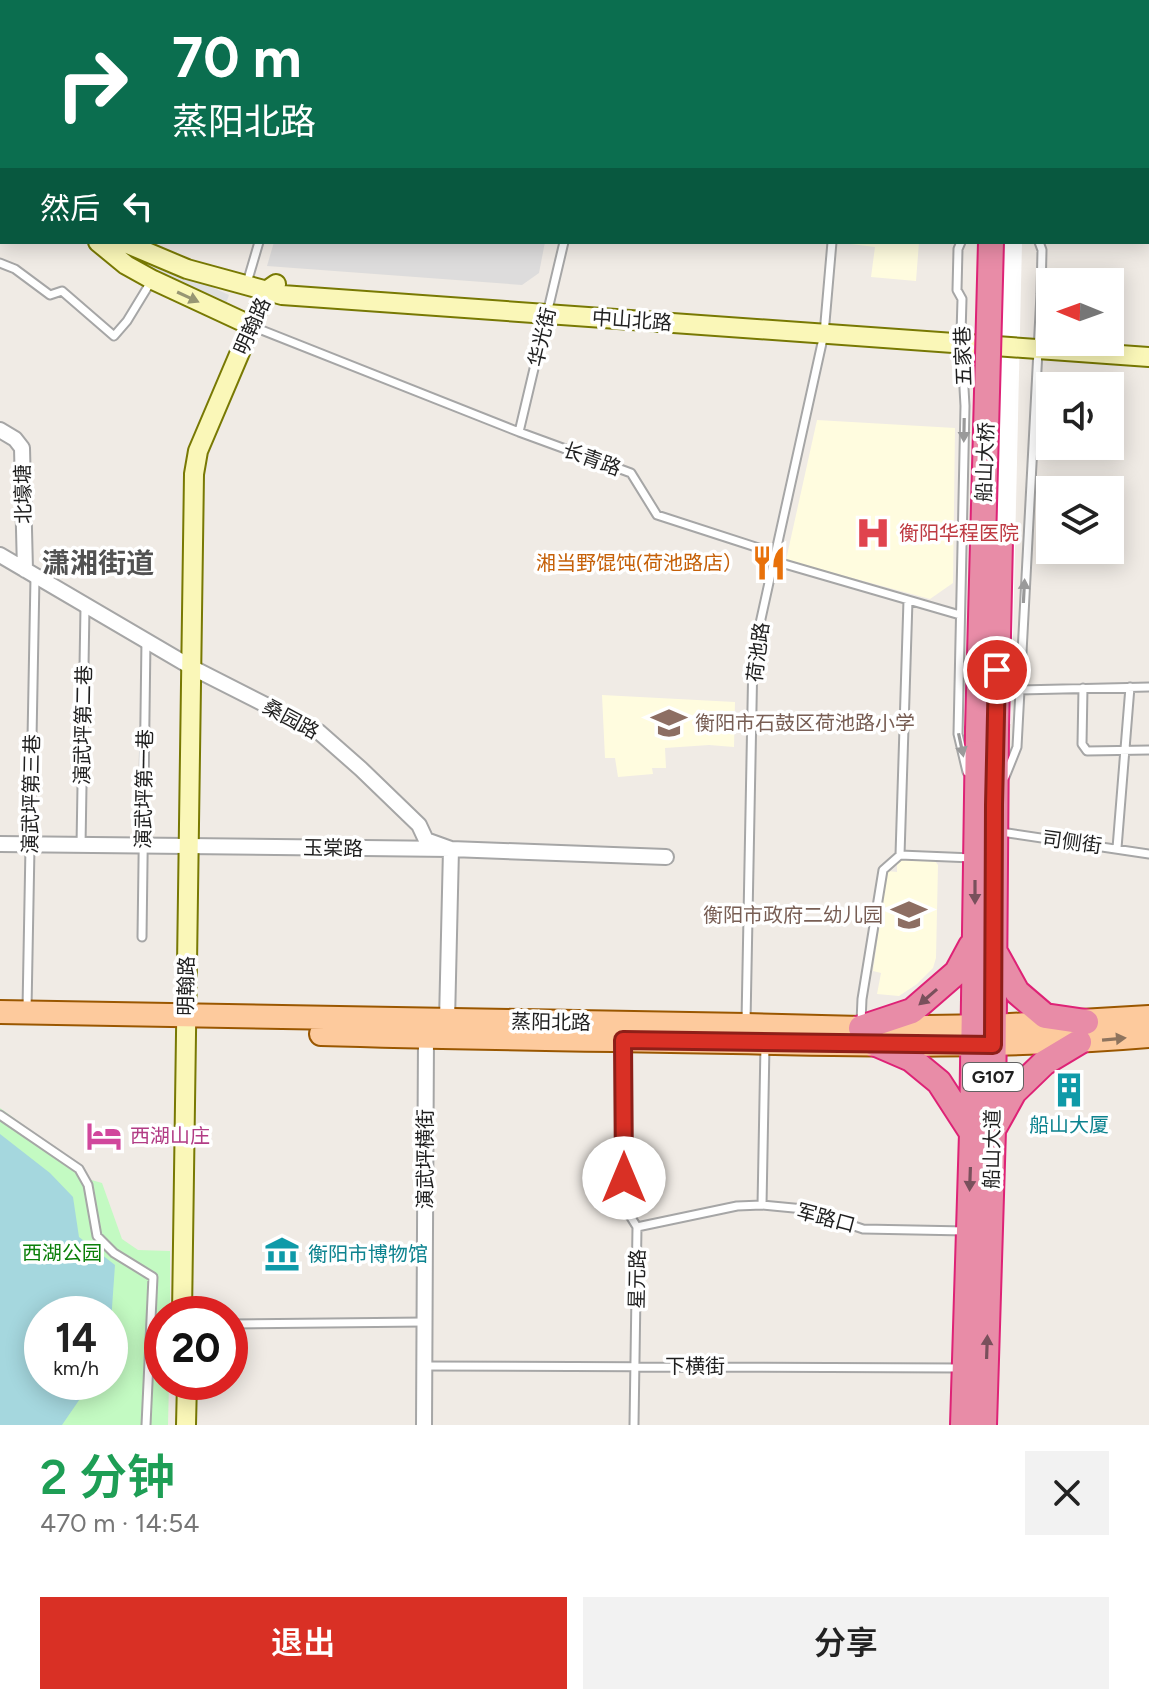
<!DOCTYPE html>
<html lang="zh">
<head>
<meta charset="utf-8">
<style>
  :root { --surface:#fff; --page:#f2f2f2; --text:#222; --muted:#767676; --accent:#d93025 }
  body { margin:0; font-family:Figtree,"Noto Sans SC",sans-serif; background:var(--page); color:var(--text); height:100vh; display:flex; flex-direction:column; font-size:30px; white-space:nowrap }
  * { box-sizing:border-box; margin:0 }
  p { font-size:26px; color:var(--muted) }
  .icon { flex:none; width:44px; height:44px; fill:none; stroke:currentColor; stroke-width:2; stroke-linecap:round; stroke-linejoin:round }
  .map { position:relative; height:1425px; overflow:hidden }
  .drawer { display:flex; flex-direction:column; background:var(--surface); flex:1 }
  .drawer>* { flex:none }
  .hud { position:absolute; left:0px; top:0px; width:1150px; height:244px; box-shadow:0 4px 20px #0003; background:#0b6e4f; color:#fff; overflow:hidden }
  .needle { width:52px; rotate:271deg }
  .tools { position:absolute; left:1036px; top:268px; display:grid; gap:16px }
  .tools a { display:grid; place-items:center; width:88px; height:88px; border-radius:0px; background:var(--surface); box-shadow:0 4px 20px #0003; font-size:40px }
  .speed { position:absolute; left:24px; top:1296px; display:flex; gap:16px; font-size:40px; font-weight:700; text-align:center }
  .speed>* { display:grid; place-content:center; width:104px; height:104px; border-radius:50%; background:var(--surface); box-shadow:0 4px 20px #0003; line-height:1 }
  .speed small { font-size:20px; font-weight:400 }
  .speed .limit { border:12px solid #d22; background:#fff; color:#111 }
  .pin { position:absolute; display:grid; place-items:center; width:68px; height:68px; color:#fff; margin:-34px; border:4px solid #fff; border-radius:50%; box-shadow:0 2px 8px #0007 }
  .me { position:absolute; width:88px; margin:-44px; rotate:0deg; stroke-linejoin:round; filter:drop-shadow(0 0 6px #0008) }
  .turn { display:flex; align-items:center; gap:28px; height:168px; padding:0 40px; font-size:36px }
  .turn .icon { width:104px; height:104px; stroke-width:2.5 }
  .turn b { display:block; font-size:56px; line-height:68px }
  .then { display:flex; align-items:center; height:76px; padding:0 40px; background:#0003; gap:16px; font-size:30px }
  .round { display:grid; place-items:center; flex:none; width:84px; height:84px; border-radius:0px; background:var(--page) }
  .summary { display:flex; align-items:center; justify-content:space-between; height:136px; padding:0 40px }
  h1 { font-size:48px; font-weight:600; line-height:60px; color:#1e9e55 }
  .cta { display:flex; gap:16px; margin-top:auto; padding:16px 40px }
  .cta a { flex:1; height:92px; border-radius:0px; background:var(--accent); color:#fff; font-size:32px; font-weight:600; line-height:92px; text-align:center }
  .cta a+a { background:var(--page); color:var(--text) }
  .map>svg:first-child { display:block }
  .residential { fill:#dddcdc }
  .education { fill:#fffcdf }
  .park { fill:#c3fac2; fill-rule:evenodd }
  .parking { fill:#dfdfdf }
  .water { fill:#a5d7de }
  .pier { fill:#fff }
  .lines { fill:none; stroke-linecap:round; stroke-linejoin:round }
  .lane-casing { stroke:#a6a6a6; stroke-width:11 }
  .street-casing { stroke:#a6a6a6; stroke-width:18 }
  .secondary-casing { stroke:#787903; stroke-width:22 }
  .primary-casing { stroke:#9a5700; stroke-width:26 }
  .highway-casing { stroke:#de2276; stroke-width:28 }
  .lane { stroke:#fff; stroke-width:7 }
  .street { stroke:#fff; stroke-width:14 }
  .secondary { stroke:#faf7b8; stroke-width:18 }
  .primary { stroke:#fdca9d; stroke-width:22 }
  .highway { stroke:#e88ca7; stroke-width:24 }
  .highway-bridge-casing { stroke:#de2276; stroke-width:28; stroke-linecap:butt }
  .highway-bridge { stroke:#e88ca7; stroke-width:24 }
  .oneway { fill:#979673 }
  .oneway2 { fill:#9a9a9a }
  .oneway3 { fill:#79505c }
  .oneway4 { fill:#8e745e }
  .route-casing { stroke:#8d1f18; stroke-width:20 }
  .route { stroke:#d93025; stroke-width:14 }
  .labels { text-anchor:middle; dominant-baseline:central; stroke-width:7; stroke-linejoin:round; paint-order:stroke }
  .shield { fill:#fff; stroke:#626262; stroke-width:2 }
  .shield-label { font-size:18px; font-weight:bold; fill:#1f1f1f }
  .street-label { font-size:20px; fill:#1f1f1f; stroke:#fff }
  .health-label { font-size:20px; fill:#be3a42; stroke:#fff; text-anchor:start }
  .food-label { font-size:20px; fill:#c56008; stroke:#fff; text-anchor:end }
  .education-label { font-size:20px; fill:#785e54; stroke:#fff; text-anchor:start }
  .culture-label { font-size:20px; fill:#0d838f; stroke:#fff }
  .hotel-label { font-size:20px; fill:#b23c85; stroke:#fff; text-anchor:start }
  .park-label { font-size:20px; fill:#0c800a; stroke:#fff }
  .district-label { font-size:28px; font-weight:bold; fill:#525252; stroke:#fff }
</style>
</head>
<body>
<div class="map">
<svg width="1149" height="1425" viewBox="0 0 1149 1425">
  <rect width="100%" height="100%" fill="#f0ebe5"/>
  <path class="residential" d="M274,242H545L539,273L522,285L267,266Z"/>
  <path class="education" d="M919,242L916,281L871,277L875,247L842,243Z
    M817,420L955,428L953,583L930,599L786,560Z
    M602,695L735,702L734,747L709,745L665,748L666,768H652L653,774L618,777L615,758H605Z
    M897,860L935,861L938,865L936,958L933,968L917,984L899,996L877,994L881,973L873,971L887,871L897,872Z"/>
  <path class="park" d="M0,1108L84,1169L88,1179L102,1183L122,1239L138,1250L170,1251V1314H162V1382H169L168,1425H0ZM42,1314H110V1382H42Z"/>
  <path class="parking" d="M128,251L173,269L229,295L224,309L125,260Z"/>
  <path class="water" d="M0,1134L50,1173L73,1197L79,1237L115,1265L110,1336V1314H42V1382H86V1390L62,1425H0Z"/>
  <path class="pier" d="M979,242H1022L1011,724H967Z"/>
  <g class="lines">
    <g class="lane-casing">
      <path id="lane" d="M193,0L198,2
        M605,0V2
        M854,2V0
        M973,2V0
        M1037,2V0
        M1148,77L1149,76
        M961,242L958,249L957,290L962,299L961,334L965,406L958,734L967,772
        M0,263L15,269L50,295L62,291L114,336L127,321L152,280
        M249,276L259,242
        M254,327L519,432L631,473L657,515L765,550L774,561L960,615
        M519,432L564,242
        M1083,688L1082,744L1087,751L1149,750
        M1019,690L1149,687
        M1005,777L1017,747L1041,294L1042,250L1039,242
        M1001,832L1149,854
        M81,846L85,607
        M1117,848L1130,687
        M900,855L973,858
        M142,937L146,640
        M27,1009L35,577
        M746,1022L753,655L824,334L832,242
        M861,1022L862,999L883,870L900,855L908,600
        M623,1043L624,1206L637,1227L634,1425
        M0,1115L79,1169L88,1185L97,1236L114,1253L153,1277L146,1425
        M762,1205L765,1045
        M637,1227L737,1206L762,1205L804,1209L863,1229L966,1231
        M230,1324L424,1322
        M424,1366L962,1368"/>
    </g>
    <g class="street-casing">
      <path id="street" d="M1148,28H1149
        M0,430L15,439L22,448L25,570
        M0,555L191,667L319,732L361,769L419,825L426,840L451,849L447,1021
        M0,844L451,849L666,857
        M424,1425L426,1037"/>
    </g>
    <g class="secondary-casing">
      <path id="secondary" d="M0,163L2,164
        M98,242L126,265L153,280L252,326
        M123,242L187,269L282,295L1149,357
        M182,1314L194,474L198,451L266,291L276,284
        M186,1425L187,1382"/>
    </g>
    <g class="primary-casing">
      <path id="primary" d="M0,1012L746,1025L861,1028L993,1026L1149,1017
        M321,1034C458,1038 595,1040 732,1042C871,1045 1010,1048 1149,1036"/>
    </g>
    <g class="highway-casing">
      <path id="highway" d="M997,2V0
        M996,954L1017,992L1045,1016L1086,1022
        M861,1028L912,1011L957,972L971,946
        M874,1043L911,1059L939,1082L972,1133
        M994,1128L1014,1092L1044,1063L1079,1042
        M963,1425L972,1133L978,730
        M984,1425L993,1130L996,729"/>
    </g>
    <use href="#lane" class="lane"/>
    <use href="#street" class="street"/>
    <use href="#secondary" class="secondary"/>
    <use href="#primary" class="primary"/>
    <use href="#highway" class="highway"/>
    <g class="highway-bridge-casing">
      <path id="highway-bridge" d="M996,729L1000,540
        M978,730L991,242"/>
    </g>
    <use href="#highway-bridge" class="highway-bridge"/>
  </g>
  <defs><path id="oneway-solid" d="M-6-.8H1V-3.2L6.5 0L1 3.2V.8H-6Z" transform="scale(2)"/></defs>
  <use class="oneway" href="#oneway-solid" transform="translate(188 297) rotate(25)"/>
  <g class="oneway2">
    <use href="#oneway-solid" transform="translate(964 430) rotate(91)"/>
    <use href="#oneway-solid" transform="translate(1024 591) rotate(-87)"/>
    <use href="#oneway-solid" transform="translate(961 745) rotate(78)"/>
  </g>
  <g class="oneway3">
    <use href="#oneway-solid" transform="translate(975 892) rotate(90)"/>
    <use href="#oneway-solid" transform="translate(928 997) rotate(139)"/>
    <use href="#oneway-solid" transform="translate(970 1179) rotate(92)"/>
    <use href="#oneway-solid" transform="translate(987 1347) rotate(-88)"/>
  </g>
  <use class="oneway4" href="#oneway-solid" transform="translate(1114 1039) rotate(-5)"/>
  <g class="lines">
    <g class="route-casing">
      <path id="route" d="M624,1178L623,1040L993,1045L994,805L997,670"/>
    </g>
    <use href="#route" class="route"/>
  </g>
  <defs>
    <g id="hospital-bare" transform="scale(2.76)"><path d="M-5-5h3v3.5h4V-5h3V5h-3V1.5h-4V5h-3Z" fill="#e0444e" stroke="#fff" stroke-width="2.5" paint-order="stroke"/></g>
    <g id="restaurant-bare" transform="scale(2.76)"><path d="M-5-6h1v4h1v-4h1v4h1v-4h1v5L-1.5 .5V6h-2V.5L-5-1ZM5-6V6H3V1.5H1.5Q1.5-4 5-6Z" fill="#e8710a" stroke="#fff" stroke-width="2.5" paint-order="stroke"/></g>
    <g id="school-bare" transform="scale(2.76)"><path d="M0-5L7-2L0 1L-7-2ZM-4 1L0 2.5L4 1V4Q0 6-4 4Z" fill="#8d6e63" stroke="#fff" stroke-width="2.5" paint-order="stroke"/></g>
    <g id="building-bare" transform="scale(2.76)"><path d="M-4-6H4V6H1V3H-1V6H-4ZM-2.5-4.3h1.7v1.8h-1.7ZM.8-4.3h1.7v1.8H.8ZM-2.5-1h1.7V.8h-1.7ZM.8-1h1.7V.8H.8Z" fill="#0f9aa8" stroke="#fff" stroke-width="2.5" paint-order="stroke"/></g>
    <g id="hotel-bare" transform="scale(2.76)"><path d="M-6-4.5h1.5V1H6V5H4.5V3h-9V5H-6ZM-4 0a1.8 1.8 0 1 1 3.6 0ZM.5 0V-2.5h3Q6-2.5 6 0Z" fill="#d1479c" stroke="#fff" stroke-width="2.5" paint-order="stroke"/></g>
    <g id="museum-bare" transform="scale(2.76)"><path d="M0-6L6-3V-2H-6V-3ZM-5-1h2V3h-2ZM-1-1h2V3h-2ZM3-1h2V3H3ZM-6 4H6V6H-6Z" fill="#0f9aa8" stroke="#fff" stroke-width="2.5" paint-order="stroke"/></g>
  </defs>
  <g fill-rule="evenodd">
    <use href="#hospital-bare" x="873" y="533"/>
    <use href="#restaurant-bare" x="769" y="563"/>
    <use href="#school-bare" x="669" y="723"/>
    <use href="#school-bare" x="909" y="915"/>
    <use href="#building-bare" x="1069" y="1090"/>
    <use href="#hotel-bare" x="104" y="1136"/>
    <use href="#museum-bare" x="282" y="1254"/>
  </g>
  <g class="labels">
    <rect class="shield" x="963" y="1063" width="60" height="28" rx="6"/>
    <g class="shield-label">
      <text x="993" y="1077">G107</text>
    </g>
    <g class="street-label">
      <text transform="translate(632 320) rotate(4)">中山北路</text>
      <text transform="translate(252 326) rotate(-66)">明翰路</text>
      <text transform="translate(542 337) rotate(-77)">华光街</text>
      <text transform="translate(963 356) rotate(-92)">五家巷</text>
      <text transform="translate(592 459) rotate(20)">长青路</text>
      <text transform="translate(985 462) rotate(-88)">船山大桥</text>
      <text transform="translate(23 494) rotate(-91)">北壕塘</text>
      <text transform="translate(758 652) rotate(-83)">荷池路</text>
      <text transform="translate(291 719) rotate(28)">桑园路</text>
      <text transform="translate(83 725) rotate(-89)">演武坪第二巷</text>
      <text transform="translate(144 789) rotate(-89)">演武坪第一巷</text>
      <text transform="translate(31 794) rotate(-89)">演武坪第三巷</text>
      <text transform="translate(1072 842) rotate(8)">司侧街</text>
      <text transform="translate(333 848) rotate(1)">玉棠路</text>
      <text transform="translate(186 986) rotate(-89)">明翰路</text>
      <text transform="translate(551 1022) rotate(1)">蒸阳北路</text>
      <text transform="translate(992 1149) rotate(-89)">船山大道</text>
      <text transform="translate(425 1159) rotate(-90)">演武坪横街</text>
      <text transform="translate(826 1218) rotate(15)">军路口</text>
      <text transform="translate(637 1279) rotate(-89)">星元路</text>
      <text x="695" y="1366">下横街</text>
    </g>
    <g class="health-label">
      <text x="899" y="533">衡阳华程医院</text>
    </g>
    <g class="food-label">
      <text x="743" y="563">湘当野馄饨(荷池路店）</text>
    </g>
    <g class="education-label">
      <text x="695" y="723">衡阳市石鼓区荷池路小学</text>
      <text x="883" y="915" text-anchor="end">衡阳市政府二幼儿园</text>
    </g>
    <g class="culture-label">
      <text x="1069" y="1125">船山大厦</text>
      <text x="308" y="1254" text-anchor="start">衡阳市博物馆</text>
    </g>
    <g class="hotel-label">
      <text x="130" y="1136">西湖山庄</text>
    </g>
    <g class="park-label">
      <text x="62" y="1253">西湖公园</text>
    </g>
    <g class="district-label">
      <text x="98" y="563">潇湘街道</text>
    </g>
  </g>
</svg>
<div class="tools">
<a><svg class="needle" viewBox="-14 -14 28 28"><path d="M0-13l5 13h-10z" fill="#e53935"/><path d="M0 13l5-13h-10z" fill="#767676"/></svg></a>
<a><svg class="icon" aria-label="sound" viewBox="0 0 24 24"><path d="M4 9h4l5-4v14l-5-4H4zM17 9q2 3 0 6"/></svg></a>
<a><svg class="icon" aria-label="layers" viewBox="0 0 24 24"><path d="M12 4l9 5-9 5-9-5zM3 14l9 5 9-5"/></svg></a>
</div>
<div class="speed"><div>14<small>km/h</small></div><div class="limit">20</div></div>
<div class="pin" style="left:997px;top:670px;background:#d93025"><svg class="icon" aria-label="arrive" viewBox="0 0 24 24"><path d="M6 21V4h12l-3 4 3 4H6"/></svg></div>
<svg class="me" style="left:624px;top:1178px" viewBox="-20 -20 40 40"><circle r="19" fill="#fff"/><path d="M0-13L10 11 0 6-10 11z" fill="#d93025"/></svg>
<div class="hud">
<div class="turn"><svg class="icon" aria-label="right" viewBox="0 0 24 24"><path d="M7 20v-9h11M14 6l5 5-5 5"/></svg><div><b>70 m</b>蒸阳北路</div></div>
<div class="then">然后<svg class="icon" aria-label="left" viewBox="0 0 24 24"><path d="M17 20v-9H6M10 6l-5 5 5 5"/></svg></div>
</div>
</div>
<section class="drawer">
<div class="summary"><div><h1>2 分钟</h1><p>470 m · 14:54</p></div><a class="round"><svg class="icon" aria-label="close" viewBox="0 0 24 24"><path d="M6 6l12 12M18 6L6 18"/></svg></a></div>
<div class="cta"><a>退出</a><a>分享</a></div>
</section>
</body>
</html>
